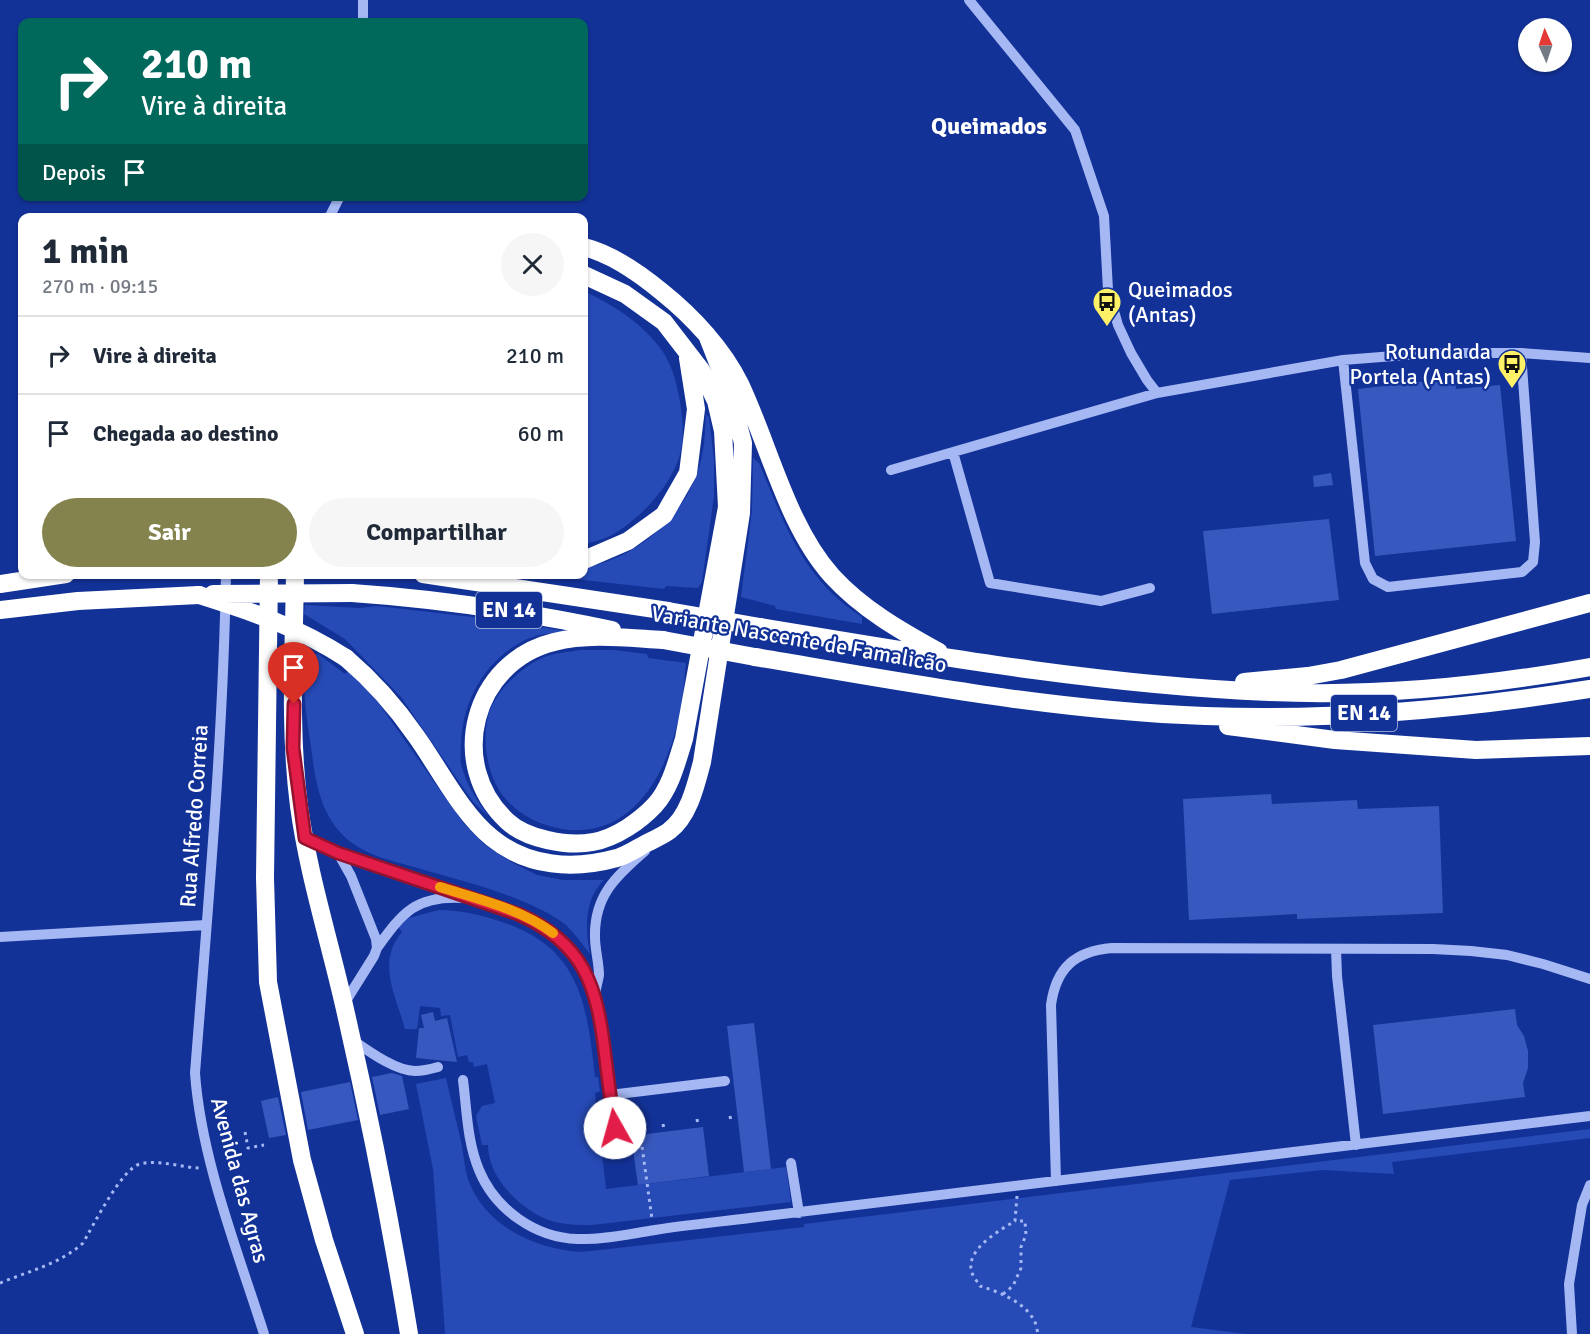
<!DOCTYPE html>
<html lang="pt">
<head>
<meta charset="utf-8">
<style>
  :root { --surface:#fff; --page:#f6f6f7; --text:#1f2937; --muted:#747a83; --line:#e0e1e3; --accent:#84834d }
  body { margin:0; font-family:Signika,sans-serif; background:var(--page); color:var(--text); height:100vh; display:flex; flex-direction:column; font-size:22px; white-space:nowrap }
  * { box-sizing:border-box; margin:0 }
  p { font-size:20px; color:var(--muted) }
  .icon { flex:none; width:33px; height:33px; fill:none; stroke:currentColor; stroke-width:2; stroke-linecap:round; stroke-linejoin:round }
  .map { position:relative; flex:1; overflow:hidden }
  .side { position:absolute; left:18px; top:213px; width:570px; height:366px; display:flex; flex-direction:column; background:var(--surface); border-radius:12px; box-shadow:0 2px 4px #0004 }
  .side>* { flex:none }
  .guide { position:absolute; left:18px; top:18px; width:570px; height:183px; border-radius:12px; box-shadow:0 2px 4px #0004; background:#00695c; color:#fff; overflow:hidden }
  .needle { width:39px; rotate:357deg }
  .fabs { position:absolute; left:1518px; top:18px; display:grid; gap:12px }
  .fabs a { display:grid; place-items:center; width:54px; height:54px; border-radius:50%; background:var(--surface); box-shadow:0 2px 4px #0004; font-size:30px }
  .pin { position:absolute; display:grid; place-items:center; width:51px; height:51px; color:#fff; margin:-62px -26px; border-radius:50% 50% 50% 0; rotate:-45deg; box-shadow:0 0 6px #0007 }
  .pin .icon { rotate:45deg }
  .me { position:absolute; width:66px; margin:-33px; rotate:353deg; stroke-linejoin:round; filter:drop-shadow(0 0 4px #0008) }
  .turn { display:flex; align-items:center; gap:21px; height:126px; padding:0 24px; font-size:27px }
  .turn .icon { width:78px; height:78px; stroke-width:2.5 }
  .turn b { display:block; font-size:42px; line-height:51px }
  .then { display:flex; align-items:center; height:57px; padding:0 24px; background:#0003; gap:12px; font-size:22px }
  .round { display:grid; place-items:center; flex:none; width:63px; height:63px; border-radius:32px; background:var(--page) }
  .headline { display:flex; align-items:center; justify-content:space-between; height:102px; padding:0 24px }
  h1 { font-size:36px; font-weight:700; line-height:45px }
  .action { display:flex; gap:12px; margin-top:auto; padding:12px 24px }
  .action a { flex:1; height:69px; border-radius:36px; background:var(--accent); color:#fff; font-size:24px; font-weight:700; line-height:69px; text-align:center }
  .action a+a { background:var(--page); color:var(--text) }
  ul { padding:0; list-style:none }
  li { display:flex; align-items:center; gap:18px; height:78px; padding:0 24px; border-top:2px solid var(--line) }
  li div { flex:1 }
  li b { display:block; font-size:22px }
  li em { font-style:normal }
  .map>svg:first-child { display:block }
  .green { fill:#264ab6 }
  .building { fill:#3758be }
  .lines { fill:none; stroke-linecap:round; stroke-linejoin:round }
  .path { stroke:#a5b8f3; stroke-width:3; stroke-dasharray:3 4.5; stroke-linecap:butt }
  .minor { stroke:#a5b8f3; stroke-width:10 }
  .highway { stroke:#fff; stroke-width:18 }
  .highway-bridge { stroke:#fff; stroke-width:18 }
  .route-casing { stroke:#92132f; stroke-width:15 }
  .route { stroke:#e11d48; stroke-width:10 }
  .slow { stroke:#f59e0b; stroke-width:10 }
  .labels { text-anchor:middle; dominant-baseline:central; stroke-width:4.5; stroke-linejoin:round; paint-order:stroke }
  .shield { fill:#133298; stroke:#b8c2e0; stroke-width:1.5 }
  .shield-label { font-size:21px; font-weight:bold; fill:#fff }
  .poi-label { font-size:22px; fill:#fff; stroke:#133298; text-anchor:start }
  .street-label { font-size:22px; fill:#fff; stroke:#133298 }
  .neighbourhood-label { font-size:24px; font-weight:bold; fill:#fff; stroke:#133298 }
</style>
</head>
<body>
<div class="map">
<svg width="1590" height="1334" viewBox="0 0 1590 1334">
  <rect width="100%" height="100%" fill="#133298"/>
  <path class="green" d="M584,291C613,305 644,324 663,352C674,369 678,389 681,408C683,423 684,440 680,454C672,486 638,521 610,536C602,540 592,542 584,544Z
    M706,414L709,417L714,460V496L702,582L698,588L666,586L664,589L539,575L584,574V568C640,557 690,513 702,456C705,442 705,428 706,414Z
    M753,458L759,463C785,525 802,578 862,617V624L776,609L775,606L741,597L752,510Z
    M305,605L359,608L377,606L473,617L566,631C552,633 538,634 525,640C485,660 462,701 461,745C461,751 460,758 461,764C466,785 477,800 489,817L473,802L401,697L345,639L304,614Z
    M580,650H614L647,654L648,658L686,663C684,679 684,696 680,712C668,772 633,840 562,829C538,825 515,813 501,793C486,771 481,735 490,710C499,688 523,666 544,657C555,653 569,652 580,650Z
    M307,652L318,654L345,674L349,671L377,701L464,824L486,846L511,862L537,875L563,880H604C584,899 585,929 590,954C583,945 575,934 567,926C532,897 458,880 414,867C388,860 358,853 340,832C319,809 315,777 311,747C307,721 300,677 307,652Z
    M439,910C461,910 482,915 502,922C581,948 587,1005 595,1077H598L600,1091L595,1093L606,1189L786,1167L791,1202L592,1225C577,1225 561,1225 546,1219C518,1207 488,1177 488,1145H482L476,1116L482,1106L495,1103L487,1064L474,1067L473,1062H469L467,1055L458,1057L450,1015L441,1016L440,1008L420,1006L417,1029H405C396,995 376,963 402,932L398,927L405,919Z
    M446,1078C451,1101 457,1123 462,1146C464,1158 465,1171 469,1182C487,1228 537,1249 582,1252L804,1227V1224L1590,1129V1138L1392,1162L1394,1174L1322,1170L1230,1180L1191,1327L1247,1334H445L433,1169L416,1084Z"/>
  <path class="building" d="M1455,378L1456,389L1500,385L1516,541L1375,556L1358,389Z
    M1331,473L1333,485L1314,487L1313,476Z
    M1329,519L1339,600L1212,614L1203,531Z
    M1271,794L1272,804L1357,800L1358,809L1439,806L1443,913L1297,919V914L1189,920L1183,799Z
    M1515,1009L1517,1025L1524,1036L1528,1051V1068L1523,1083L1525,1097L1383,1114L1373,1025Z
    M433,1012L435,1021L447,1018L457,1062L416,1058L419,1028H424L421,1015Z
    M754,1023L771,1169L744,1172L727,1026Z
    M392,1073L402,1076L409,1109L380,1115L372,1077Z
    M350,1082L358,1120L308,1130L301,1092Z
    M278,1097L286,1135L269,1138L261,1101Z
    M703,1127L709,1176L638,1185L631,1136Z"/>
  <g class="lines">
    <path class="path" d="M730,1116L731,1121
      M697,1119L698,1125
      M663,1124L664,1129
      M245,1132L248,1148L264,1145
      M640,1132L652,1219
      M1017,1196L1015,1221C1000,1230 968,1248 971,1269C971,1274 977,1281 980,1286C999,1292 1023,1301 1034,1320C1036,1323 1037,1330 1038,1334
      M0,1283C29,1271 60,1264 83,1243C93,1226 122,1168 140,1164C160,1159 181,1168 201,1168
      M1003,1294L1013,1286L1021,1268V1247L1026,1235L1025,1221H1015"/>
    <path class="minor" d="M363,0V22
      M969,0L1075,130L1104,216L1108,290L1118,325L1131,353L1147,380L1157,393
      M329,218L340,196
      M1343,360L1365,563L1373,579L1388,587L1522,572L1533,562L1535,542L1521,353
      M953,452L990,583L1101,601L1150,588
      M891,470L1157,393L1343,360L1432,353H1521L1590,358
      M226,574C223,741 208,907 195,1073C201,1159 238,1252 264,1334
      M305,838L338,853L351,876L376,939L377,948L374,956L344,1004
      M338,853L518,913C587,944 598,990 606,1059C608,1082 612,1105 615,1128
      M0,937L206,925
      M377,948C403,912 416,895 464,898
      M1336,949L1337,976L1356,1145
      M595,994C596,988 598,981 599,975C599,963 595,950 595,937C594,896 616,876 645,851
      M351,1039C367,1050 395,1071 415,1071C422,1071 431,1069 438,1067
      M463,1080C467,1111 467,1141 479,1170C495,1209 535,1238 578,1239C604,1240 629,1234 655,1230C686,1225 718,1222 750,1218L1590,1116
      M610,1095L725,1081
      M791,1163L799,1213
      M1056,1181L1051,1005C1056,968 1075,951 1112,948L1433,949L1471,951L1507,955L1543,964L1590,979
      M1572,1334L1569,1284L1582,1205L1590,1185"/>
    <path class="highway" d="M584,247C612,254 639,273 662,292C692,316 723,349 740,384C769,445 787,526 832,576C862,609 901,631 939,652
      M584,275L625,294L664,322L701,370L716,401L723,431L727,507L684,739C677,761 671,787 655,805C640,821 616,838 593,842C568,847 526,839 507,821C446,764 473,662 554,642C589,633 627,638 663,640
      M584,560L628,541L664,515L688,473L696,409L688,358
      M269,574L265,878L268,982L302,1160L324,1240L355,1334
      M295,574C294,651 289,729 299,806C308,873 329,939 344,1005C369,1114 391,1224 409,1334
      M423,574L668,611
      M0,584L66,574
      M352,593C440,599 526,612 612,630
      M0,610L78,601L199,595
      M760,627C929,655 1098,685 1269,692C1376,697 1485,686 1590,667
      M755,657C904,682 1054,711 1205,716C1333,721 1464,709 1590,689
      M346,658C373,681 396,707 416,736C439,768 461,813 492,838C528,867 573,870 617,858C627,855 636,849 645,844C653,840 662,836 669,831C689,816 696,785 702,762L741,513L743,443L729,391L707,335
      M1244,682L1308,676L1341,670L1590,603
      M1228,726L1335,740L1476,750L1590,746"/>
    <path class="highway-bridge" d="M213,594L352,593
      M199,595C253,612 298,627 346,658
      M668,611L760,627
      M663,640L755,657"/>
  </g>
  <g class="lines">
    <g class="route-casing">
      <path id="route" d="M294,704L293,748L305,838L338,853L518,914C585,943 597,987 605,1054C608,1079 611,1103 615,1128"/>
    </g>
    <use href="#route" class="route"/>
    <path class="slow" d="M440,887C478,899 521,909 553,933"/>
  </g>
  <defs>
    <g id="bus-pin" transform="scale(1.5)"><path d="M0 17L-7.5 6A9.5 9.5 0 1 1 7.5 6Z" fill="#fff167" stroke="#133298"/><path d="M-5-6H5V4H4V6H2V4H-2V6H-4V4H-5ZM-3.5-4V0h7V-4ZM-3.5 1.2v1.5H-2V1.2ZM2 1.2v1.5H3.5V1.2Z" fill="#111"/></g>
  </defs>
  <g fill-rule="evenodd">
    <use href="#bus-pin" x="1107" y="302"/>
    <use href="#bus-pin" x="1512" y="364"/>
  </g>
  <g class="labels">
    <g class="shield">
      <rect x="476" y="592" width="66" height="36" rx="4.5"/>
      <rect x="1331" y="695" width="66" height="36" rx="4.5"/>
    </g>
    <g class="shield-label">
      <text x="509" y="610">EN 14</text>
      <text x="1364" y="713">EN 14</text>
    </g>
    <g class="poi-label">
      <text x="1128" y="289">Queimados<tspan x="1128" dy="25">(Antas)</tspan></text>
      <text x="1491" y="351" text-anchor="end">Rotunda da<tspan x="1491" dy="25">Portela (Antas)</tspan></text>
    </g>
    <g class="street-label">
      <text transform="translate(799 639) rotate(10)">Variante Nascente de Famalicão</text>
      <text transform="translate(194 816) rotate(-86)">Rua Alfredo Correia</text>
      <text transform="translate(240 1180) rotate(75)">Avenida das Agras</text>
    </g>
    <g class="neighbourhood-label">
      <text x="989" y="126">Queimados</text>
    </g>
  </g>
</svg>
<div class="fabs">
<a><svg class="needle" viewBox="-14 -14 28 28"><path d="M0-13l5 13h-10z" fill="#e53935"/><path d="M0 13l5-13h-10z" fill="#747a83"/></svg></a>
</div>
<div class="pin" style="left:294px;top:704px;background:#d93025"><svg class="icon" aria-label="arrive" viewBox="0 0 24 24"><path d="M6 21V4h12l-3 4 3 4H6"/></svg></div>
<svg class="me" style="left:615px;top:1128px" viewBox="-20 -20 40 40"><circle r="19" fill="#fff"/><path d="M0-13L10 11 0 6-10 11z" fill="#e11d48"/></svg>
<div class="guide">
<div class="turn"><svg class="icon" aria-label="right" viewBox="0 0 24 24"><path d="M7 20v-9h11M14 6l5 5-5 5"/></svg><div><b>210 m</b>Vire à direita</div></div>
<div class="then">Depois<svg class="icon" aria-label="arrive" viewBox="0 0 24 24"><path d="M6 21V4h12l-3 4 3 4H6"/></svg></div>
</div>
<section class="side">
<div class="headline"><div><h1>1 min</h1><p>270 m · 09:15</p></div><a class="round"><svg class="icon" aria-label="close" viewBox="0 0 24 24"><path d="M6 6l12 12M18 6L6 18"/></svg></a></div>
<ul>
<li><svg class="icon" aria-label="right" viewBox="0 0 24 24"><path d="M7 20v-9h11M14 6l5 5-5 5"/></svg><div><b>Vire à direita</b></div><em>210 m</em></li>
<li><svg class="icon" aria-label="arrive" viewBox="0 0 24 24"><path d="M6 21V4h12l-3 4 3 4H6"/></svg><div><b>Chegada ao destino</b></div><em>60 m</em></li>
</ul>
<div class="action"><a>Sair</a><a>Compartilhar</a></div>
</section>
</div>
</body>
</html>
